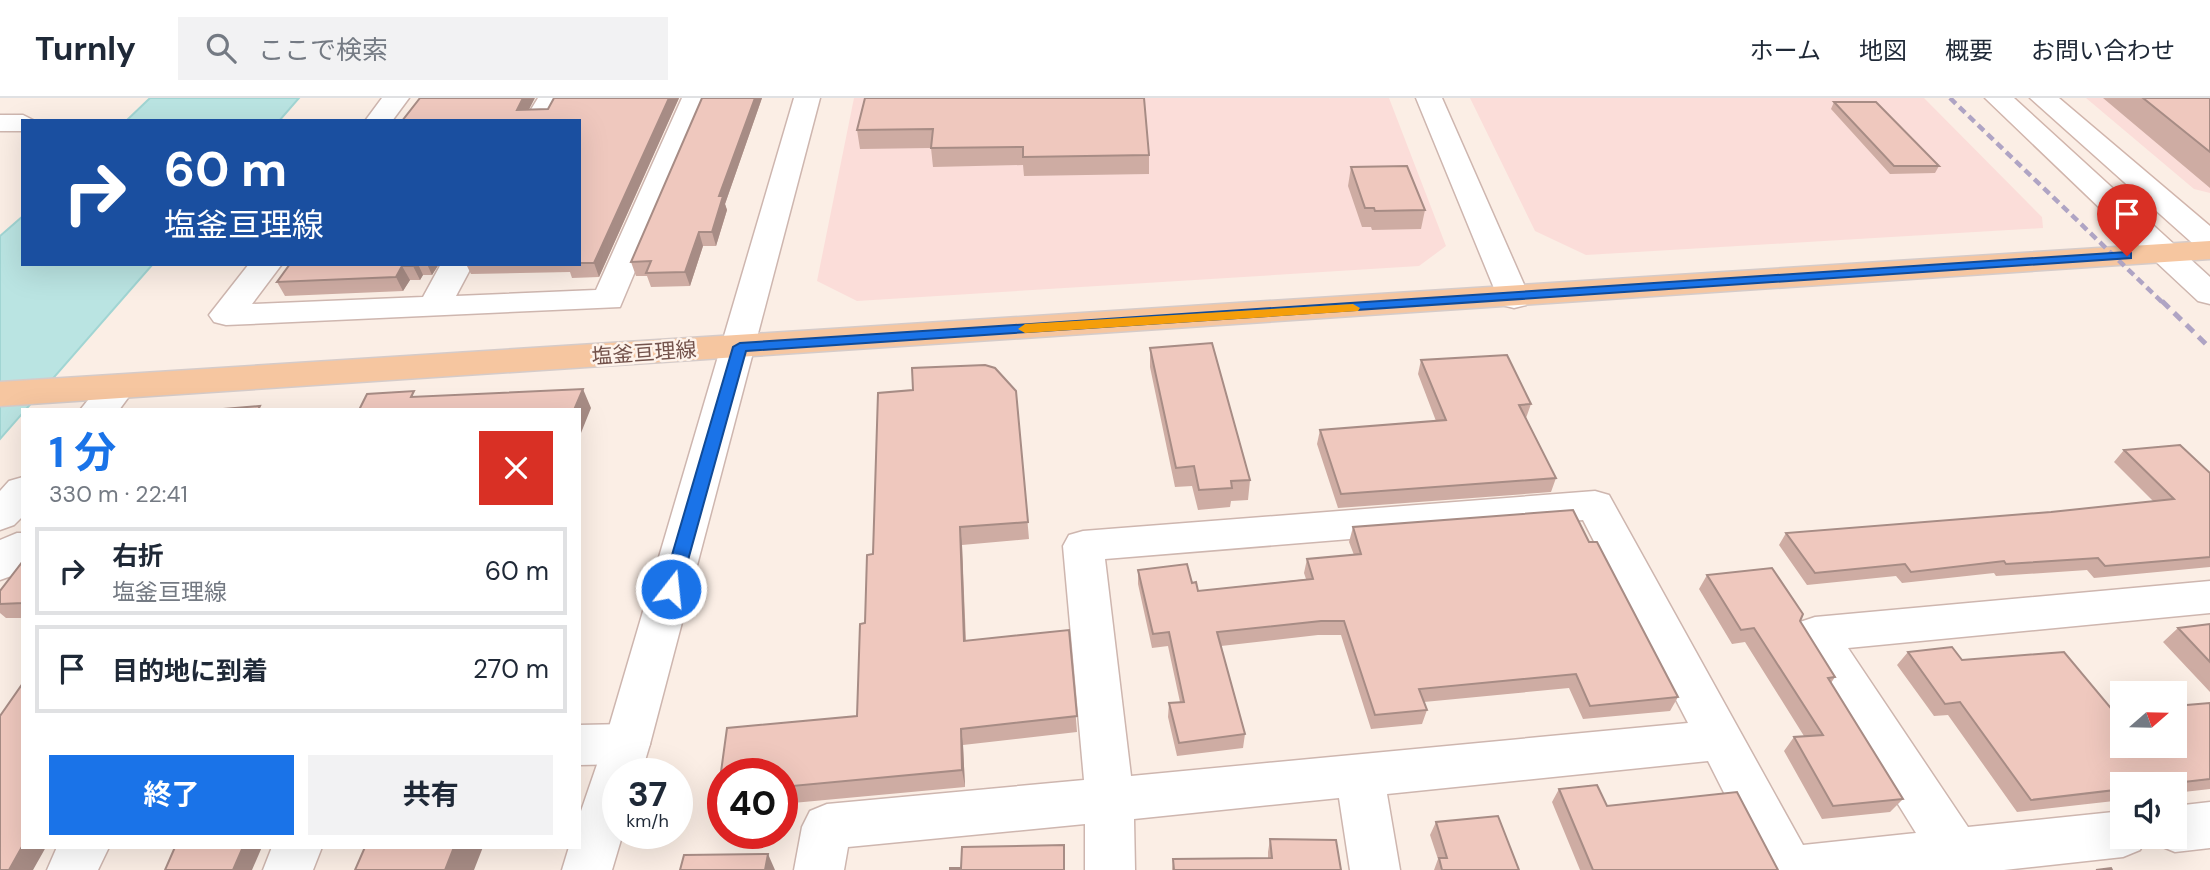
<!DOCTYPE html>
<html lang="ja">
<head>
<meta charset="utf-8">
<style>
  :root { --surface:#fff; --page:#f2f2f3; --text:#1f2937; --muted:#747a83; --line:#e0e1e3; --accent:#1a73e8 }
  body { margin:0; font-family:"DM Sans","Noto Sans JP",sans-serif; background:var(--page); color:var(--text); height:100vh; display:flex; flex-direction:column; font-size:26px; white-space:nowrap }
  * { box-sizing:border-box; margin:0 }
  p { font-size:23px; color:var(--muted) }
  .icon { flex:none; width:38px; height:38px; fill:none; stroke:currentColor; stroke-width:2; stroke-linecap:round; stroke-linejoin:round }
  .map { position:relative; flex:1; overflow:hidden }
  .side { position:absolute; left:21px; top:310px; width:560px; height:441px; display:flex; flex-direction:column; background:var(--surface); border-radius:0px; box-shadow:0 7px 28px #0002 }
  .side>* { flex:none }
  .hud { position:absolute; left:21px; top:21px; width:560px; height:147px; border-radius:0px; box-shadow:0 7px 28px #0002; background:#1a4fa0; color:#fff; overflow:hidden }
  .needle { width:46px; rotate:70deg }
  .fabs { position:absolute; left:2110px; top:583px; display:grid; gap:14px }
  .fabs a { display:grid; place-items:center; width:77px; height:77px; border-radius:0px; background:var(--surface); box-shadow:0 7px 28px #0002; font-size:35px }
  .speed { position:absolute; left:602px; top:660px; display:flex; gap:14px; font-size:35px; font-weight:700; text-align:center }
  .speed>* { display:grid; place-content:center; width:91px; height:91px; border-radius:50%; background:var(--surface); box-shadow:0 7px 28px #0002; line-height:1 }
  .speed small { font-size:18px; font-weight:400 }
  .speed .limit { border:10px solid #d22; background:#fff; color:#111 }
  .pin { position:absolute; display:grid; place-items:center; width:60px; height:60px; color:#fff; margin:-72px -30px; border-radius:50% 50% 50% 0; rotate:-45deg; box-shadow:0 0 7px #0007 }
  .pin .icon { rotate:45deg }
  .me { position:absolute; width:77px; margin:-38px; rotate:16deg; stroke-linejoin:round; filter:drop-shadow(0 0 5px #0008) }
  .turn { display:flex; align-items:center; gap:24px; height:147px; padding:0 28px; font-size:32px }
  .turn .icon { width:91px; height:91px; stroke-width:2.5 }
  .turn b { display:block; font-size:49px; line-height:60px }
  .round { display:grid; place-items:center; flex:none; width:74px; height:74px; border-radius:0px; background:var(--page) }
  .summary { display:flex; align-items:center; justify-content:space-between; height:119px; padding:0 28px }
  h1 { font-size:42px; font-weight:700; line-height:52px; color:var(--accent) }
  .button { display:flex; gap:14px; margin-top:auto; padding:14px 28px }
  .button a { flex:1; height:80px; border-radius:0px; background:var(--accent); color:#fff; font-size:28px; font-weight:700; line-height:80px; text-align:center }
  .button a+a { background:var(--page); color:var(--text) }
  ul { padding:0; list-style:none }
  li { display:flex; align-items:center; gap:21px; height:88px; margin:0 14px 10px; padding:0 14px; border:4px solid var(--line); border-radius:0px }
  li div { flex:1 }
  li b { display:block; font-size:26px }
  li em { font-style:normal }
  header { display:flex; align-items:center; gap:42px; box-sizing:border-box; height:98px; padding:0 35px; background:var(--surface); border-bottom:2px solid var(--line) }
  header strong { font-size:33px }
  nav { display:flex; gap:38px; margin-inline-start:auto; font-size:24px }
  .search { width:490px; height:63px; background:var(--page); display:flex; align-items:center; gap:18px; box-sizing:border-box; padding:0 24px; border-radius:0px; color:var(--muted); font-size:26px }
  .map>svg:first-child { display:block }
  .commercial { fill:#fbddd9 }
  .water { fill:#bae4e2; stroke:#a1d5d3; stroke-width:2 }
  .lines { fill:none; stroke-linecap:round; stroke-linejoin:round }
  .minor-casing { stroke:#ceb6af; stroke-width:3 }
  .tertiary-casing { stroke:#ceb6af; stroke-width:3 }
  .secondary-casing { stroke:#d1b5ac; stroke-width:3 }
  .primary-casing { stroke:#d5cbc9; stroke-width:3 }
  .minor { fill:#fff; fill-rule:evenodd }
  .tertiary { fill:#fff; fill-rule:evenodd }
  .secondary { fill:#fff; fill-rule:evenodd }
  .primary { fill:#f6c6a0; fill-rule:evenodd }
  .rail-far1 { stroke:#afa4c4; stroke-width:4.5; stroke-dasharray:8 5; stroke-linecap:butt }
  .rail { stroke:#afa4c4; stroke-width:5; stroke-dasharray:10 7; stroke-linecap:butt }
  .wall { fill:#ceaca3 }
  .shaded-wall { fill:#a78c85 }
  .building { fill:#efc8be; stroke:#a78c85; stroke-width:2 }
  .route { fill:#1a73e8; stroke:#114b97; stroke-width:2 }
  .slow { fill:#f59e0b }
  .labels { text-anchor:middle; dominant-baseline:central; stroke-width:5; stroke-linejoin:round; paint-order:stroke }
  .street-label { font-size:21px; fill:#73524b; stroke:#fef3eb }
</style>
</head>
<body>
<header>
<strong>Turnly</strong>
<div class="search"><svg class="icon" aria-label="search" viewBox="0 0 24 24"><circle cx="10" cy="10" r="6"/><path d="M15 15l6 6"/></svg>ここで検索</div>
<nav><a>ホーム</a><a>地図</a><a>概要</a><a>お問い合わせ</a></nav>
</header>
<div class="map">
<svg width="2210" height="772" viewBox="0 0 2210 772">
  <rect width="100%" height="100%" fill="#fbeee5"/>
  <path class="commercial" d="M854,0H1389L1446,148L1419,168L857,203L817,183Z
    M1470,0H1924L2042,119L2043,130L1586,157L1535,133Z
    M2086,0H2210V95L2194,91Z"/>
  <path class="water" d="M150,0H299L279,23H126Z
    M23,118V166H153L0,341V138Z"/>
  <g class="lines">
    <g class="minor-casing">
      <path id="minor" d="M382,0H409L392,23H365Z
        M538,0H564L551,23H524Z
        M682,0H708L620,209L226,227L214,224L209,217L249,166H282L252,206L423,199L441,166H473L456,198L596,192Z
        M0,17H23L35,23H23V33H0Z
        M118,277L131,281L136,289L119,312H80L105,281Z
        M23,379V418L14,427L0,432V393L9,383Z
        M1595,393L1609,397L1803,747L1916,735L1800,548L1793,536L1800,524L1815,519L2210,483V515L1848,550L1968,729L2123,713V738H2147L2140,752L2123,759L2004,772H1763L1708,663L1387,696L1400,772H1350L1339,700L1134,721L1135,772H1085V726L848,749L844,772H794L802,729L810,713L827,706L1084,682L1063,448L1069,437L1083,433ZM1583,422L1688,625L1131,678L1105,461Z
        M17,435H23V469L14,477L0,482V442Z
        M627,626L643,632L650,646L643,660L627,666L579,667V627Z
        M2210,704V750L2175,754L2158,747L2154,738H2175V708Z
        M57,749H109L98,772H47Z
        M272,749H322L313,772H263Z"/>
    </g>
    <g class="tertiary-casing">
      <path id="tertiary" d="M794,0H820L650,646L641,676H618V735H623L612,772H562L569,749H579V719L604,646Z
        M1416,0H1442L1530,200L1526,207L1514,210L1502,207L1498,200Z
        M2165,146L2176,148L2210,179V206L2198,203L2154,162L2149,155L2154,148Z"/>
    </g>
    <g class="secondary-casing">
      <path id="secondary" d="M1985,0H2014L2176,148L2181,155L2176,162L2165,164L2154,162Z
        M2030,0H2059L2210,128V153L2199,151Z"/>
    </g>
    <g class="primary-casing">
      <path id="primary" d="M2210,143V161L0,308V284Z"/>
    </g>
    <use href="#minor" class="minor"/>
    <use href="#tertiary" class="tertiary"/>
    <use href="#secondary" class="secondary"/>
    <use href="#primary" class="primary"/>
    <path class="rail-far1" d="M1950,0L2163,205"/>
    <path class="rail" d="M2162,203L2210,250"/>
  </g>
  <path class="wall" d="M554,0H679L599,179L572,180L570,174L471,176L466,166H579V23L529,11H548Z
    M702,0H762L725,106L727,112L716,148H703L690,188L651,189L647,178H636L631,164Z
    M865,0L1149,57V76L1024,78L1023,67L933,69L931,50L860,51L857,32Z
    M2103,0H2210V90Z
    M1834,4L1939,68L1935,75L1890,76L1831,11Z
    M1351,69L1425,112L1421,131L1372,132L1371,129H1362L1348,88Z
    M290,166H439L432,177H423L420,182H410L403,193L285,198L277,184Z
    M1150,250L1250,382L1248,402L1231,403L1230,409L1198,412L1192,388L1175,389L1150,269Z
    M1421,262L1531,306L1526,320L1556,380L1551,394L1338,410L1317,346L1320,332L1436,323L1418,276Z
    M985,267L995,270L1016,293L1029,441L962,447L966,543L1069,532L1077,634L963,647L965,689L782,706V676H723V706L718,696L727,630L857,618L860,526L865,525L867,457L873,456L878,295L913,292L912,270Z
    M2124,352L2210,375V469L2094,480L2087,472L1996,478L1994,475L1902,485L1896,478L1807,487L1779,447L1786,435L2051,414L2153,403L2114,364Z
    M1353,429L1589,444L1678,599L1670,613L1583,621L1569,590L1424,604L1427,612L1422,626L1371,631L1341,537H1318L1221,548L1245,636L1243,650L1177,658L1168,619L1169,605L1180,604L1168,548L1152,550L1138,486V472L1192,485L1198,493L1306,481L1304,475L1307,461L1354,457L1349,444Z
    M23,463V520H6L0,515V493Z
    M1707,477L1800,523L1835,579L1831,585L1903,701L1890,714L1822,721L1784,653L1794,639L1804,638L1745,544L1732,546L1699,491Z
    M2210,526V594L2163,544L2178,530Z
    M1908,554L1962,562L2114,614L2210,605V691L2175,695V686H2123V702L2017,714L1948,617L1934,618L1897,567Z
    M1559,691L1607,708L1778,772H1580L1552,704Z
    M1436,724L1519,772H1434L1438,761L1430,737Z
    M1270,741L1341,772H1172L1173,761L1268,760V754Z"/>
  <path class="shaded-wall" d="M523,0H535L523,23L517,12Z
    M669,0H679L599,179L594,165Z
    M755,0H762L725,106L727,112L716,148L712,134L719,98Z
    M699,134L703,148L690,188L685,174Z
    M414,166H418L423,177L420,182L413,168Z
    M427,166H439L432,177Z
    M402,168L410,182L403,193L396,179Z
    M583,291L591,310L579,340V312H574Z
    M960,429L962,447L966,560L964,543Z
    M961,631L963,647L965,689L962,672Z
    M23,747V749H46L33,772H9Z
    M243,749H262L252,772H233Z
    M454,749H483L474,772H445Z
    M768,756L775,772H765Z"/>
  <path class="building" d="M420,0H523L517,12L548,11L554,0H669L594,165H579V23H402Z
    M702,0H755L719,98H723L712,134H699L685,174L646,175L651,163L631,164Z
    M865,0H1144L1149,57L1023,59V49L931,50L933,31L857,32Z
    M2143,0H2210V54Z
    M1834,4H1876L1939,68H1894Z
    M1407,68L1425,112L1375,113L1374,110H1365L1351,69Z
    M290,166H414L413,168H402L396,179L277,184Z
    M1212,245L1250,382L1231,383L1232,390L1199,392L1194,368L1176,370L1150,250Z
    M1507,257L1531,306L1519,307L1556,380L1341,396L1320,332L1446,322L1421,262Z
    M985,267L995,270L1016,293L1028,424L960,429L964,543L1069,532L1077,618L961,631L962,672L782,689V676H723V695L718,696L727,630L857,618L860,526L865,525L867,457L873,456L878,295L913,292L912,270Z
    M583,291L574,312H359L367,296L414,293L411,299Z
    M260,308L258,312H211Z
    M2180,347L2210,375V459L2105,468L2098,460L2006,466L2004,463L1911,474L1905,466L1815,475L1786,435L2051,414L2174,401L2124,352Z
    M1573,412L1589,444H1597L1678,599L1590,608L1576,576L1419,591L1427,612L1375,617L1344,523H1321L1217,534L1245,636L1179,645L1169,605L1184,604L1169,534L1153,536L1138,472L1187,466L1192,485L1196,484L1198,493L1313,481L1307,461L1361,456L1353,429Z
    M23,463V505L0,506V493Z
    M1772,470L1803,516L1800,523L1835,579L1828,580L1903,701L1833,708L1794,639L1823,637L1754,530L1741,532L1707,477Z
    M2210,526V564L2178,530Z
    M1952,549L1962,562L2064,554L2114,614L2123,613V648H2175V608L2210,605V681L2166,686H2123V691L2031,702L1960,604L1945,606L1908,554Z
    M23,585V747L9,772H0V618Z
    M1597,687L1607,708L1737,694L1778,772H1593L1559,691Z
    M1498,718L1519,772H1442L1439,760H1447L1436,724Z
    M1270,741L1336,742L1341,772H1174L1173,761L1272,760Z
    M1064,747V772H950V770H961L962,749Z
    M175,749H243L233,772H165Z
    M365,749H454L445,772H355Z
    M768,756L765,772H680L684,757Z
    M2111,770L2112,772H2096Z"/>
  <path class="route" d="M2127,154L2131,155V160L746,253L680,491L671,497L662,491L733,249L740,245Z"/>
  <path class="slow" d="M1353,206L1360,210L1358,213L1025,235L1018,231L1025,226Z"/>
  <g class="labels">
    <g class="street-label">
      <text transform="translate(644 255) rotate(-4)">塩釜亘理線</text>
    </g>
  </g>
</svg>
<div class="fabs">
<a><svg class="needle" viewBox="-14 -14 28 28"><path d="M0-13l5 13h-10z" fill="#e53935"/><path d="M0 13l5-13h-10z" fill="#747a83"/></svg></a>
<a><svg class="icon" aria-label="sound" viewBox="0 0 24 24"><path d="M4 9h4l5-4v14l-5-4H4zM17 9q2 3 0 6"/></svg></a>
</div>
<div class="speed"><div>37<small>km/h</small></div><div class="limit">40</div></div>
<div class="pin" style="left:2127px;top:158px;background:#d93025"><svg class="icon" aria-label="arrive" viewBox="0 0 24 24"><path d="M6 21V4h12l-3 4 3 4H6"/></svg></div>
<svg class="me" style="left:671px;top:491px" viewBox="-20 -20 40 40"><circle r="17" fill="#1a73e8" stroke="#fff" stroke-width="3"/><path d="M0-11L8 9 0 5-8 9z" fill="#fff"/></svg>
<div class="hud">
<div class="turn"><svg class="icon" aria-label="right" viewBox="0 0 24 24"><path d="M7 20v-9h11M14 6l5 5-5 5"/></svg><div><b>60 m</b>塩釜亘理線</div></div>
</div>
<section class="side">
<div class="summary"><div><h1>1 分</h1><p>330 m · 22:41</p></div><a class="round" style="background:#d93025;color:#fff"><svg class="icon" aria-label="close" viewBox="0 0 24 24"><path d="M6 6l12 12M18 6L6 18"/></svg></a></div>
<ul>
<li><svg class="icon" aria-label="right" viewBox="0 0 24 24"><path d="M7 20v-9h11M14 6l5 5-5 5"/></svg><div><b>右折</b><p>塩釜亘理線</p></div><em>60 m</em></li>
<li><svg class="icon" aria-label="arrive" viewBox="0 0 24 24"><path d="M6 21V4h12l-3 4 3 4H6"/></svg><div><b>目的地に到着</b></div><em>270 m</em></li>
</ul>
<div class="button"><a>終了</a><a>共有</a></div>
</section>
</div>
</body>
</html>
